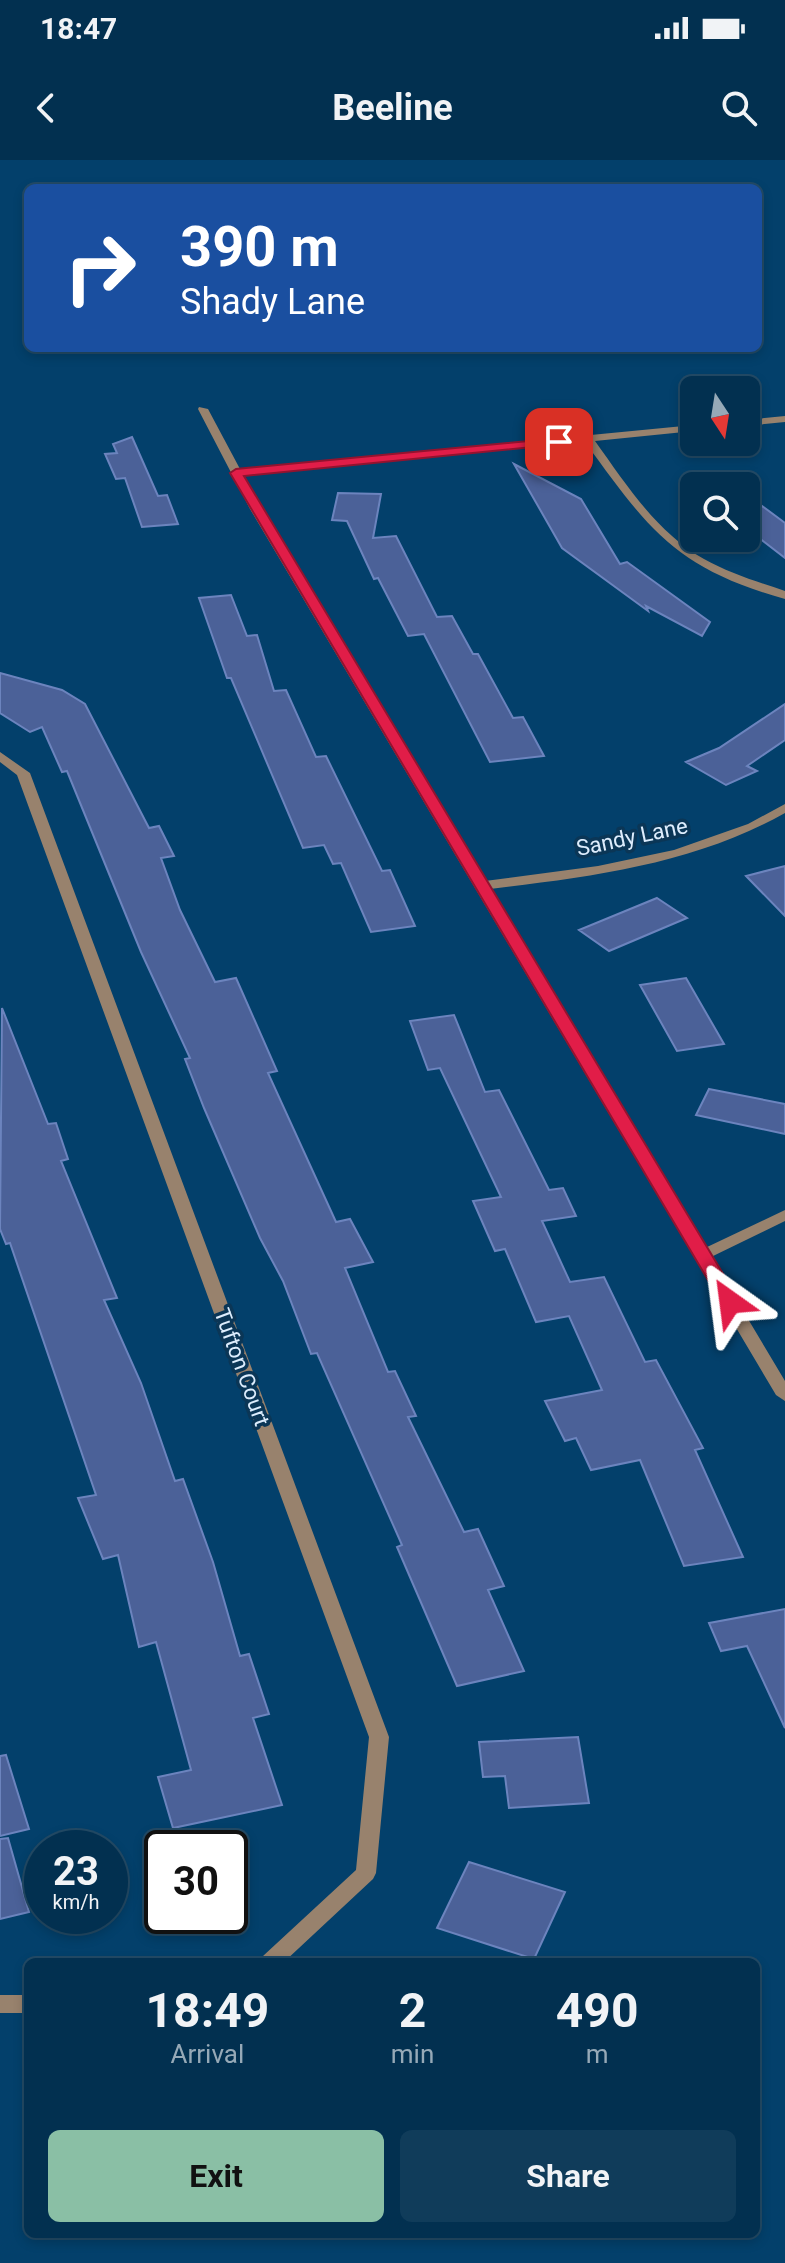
<!DOCTYPE html>
<html lang="en">
<head>
<meta charset="utf-8">
<style>
  :root { --surface:#023050; --page:#103c5a; --text:#f1f3f6; --muted:#96a9b7; --line:#234b67; --accent:#8abfa5 }
  body { margin:0; font-family:Roboto,sans-serif; background:var(--page); color:var(--text); height:100vh; display:flex; flex-direction:column; font-size:30px; white-space:nowrap }
  * { box-sizing:border-box; margin:0 }
  p { font-size:26px; color:var(--muted) }
  .icon { flex:none; width:44px; height:44px; fill:none; stroke:currentColor; stroke-width:2; stroke-linecap:round; stroke-linejoin:round }
  .map { position:relative; flex:1; overflow:hidden }
  .sheet { position:absolute; left:24px; top:1798px; width:736px; height:280px; display:flex; flex-direction:column; background:var(--surface); border-radius:12px; box-shadow:0 4px 12px #0003,0 0 0 2px var(--line) }
  .sheet>* { flex:none }
  .hud { position:absolute; left:24px; top:24px; width:738px; height:168px; border-radius:12px; box-shadow:0 4px 12px #0003,0 0 0 2px var(--line); background:#1a4fa0; color:#fff; overflow:hidden }
  .needle { width:52px; rotate:168deg }
  .tools { position:absolute; left:680px; top:216px; display:grid; gap:16px }
  .tools a { display:grid; place-items:center; width:80px; height:80px; border-radius:12px; background:var(--surface); box-shadow:0 4px 12px #0003,0 0 0 2px var(--line); font-size:40px }
  .speed { position:absolute; left:24px; top:1670px; display:flex; gap:16px; font-size:40px; font-weight:700; text-align:center }
  .speed>* { display:grid; place-content:center; width:104px; height:104px; border-radius:50%; background:var(--surface); box-shadow:0 4px 12px #0003,0 0 0 2px var(--line); line-height:1 }
  .speed small { font-size:20px; font-weight:400 }
  .speed .limit { border:4px solid #111; border-radius:12px; background:#fff; color:#111 }
  .pin { position:absolute; display:grid; place-items:center; width:68px; height:68px; color:#fff; margin:-34px; border-radius:16px; box-shadow:0 4px 12px #0006 }
  .me { position:absolute; width:88px; margin:-44px; rotate:329deg; stroke-linejoin:round; filter:drop-shadow(0 0 6px #0008) }
  .turn { display:flex; align-items:center; gap:28px; height:168px; padding:0 24px; font-size:36px }
  .turn .icon { width:104px; height:104px; stroke-width:2.5 }
  .turn b { display:block; font-size:56px; line-height:68px }
  .eta { display:flex; justify-content:space-evenly; align-items:center; height:136px; text-align:center }
  .eta b { font-size:48px; font-weight:700; line-height:56px }
  .action { display:flex; gap:16px; margin-top:auto; padding:16px 24px }
  .action a { flex:1; height:92px; border-radius:12px; background:var(--accent); color:#111; font-size:32px; font-weight:700; line-height:92px; text-align:center }
  .action a+a { background:var(--page); color:var(--text) }
  .status { display:flex; justify-content:space-between; align-items:center; height:56px; padding:0 40px; background:var(--surface); direction:ltr }
  .status svg { height:22px; fill:currentColor }
  header { display:flex; justify-content:space-between; align-items:center; height:104px; padding:0 24px; background:var(--surface); font-size:36px; font-weight:700 }
  .map>svg:first-child { display:block }
  .building { fill:#4b6198; stroke:#6c84be; stroke-width:2 }
  .lines { fill:none; stroke-linecap:round; stroke-linejoin:round }
  .minor { fill:#98826d; fill-rule:evenodd }
  .route { fill:#e11d48; stroke:#92132f; stroke-width:2 }
  .labels { text-anchor:middle; dominant-baseline:central; stroke-width:7; stroke-linejoin:round; paint-order:stroke }
  .street-label { font-size:22px; fill:#ddedfd; stroke:#0b3656 }
</style>
</head>
<body>
<div class="status"><b>18:47</b><svg viewBox="0 0 49 12"><path d="M0 12V9h3v3zM5 12V6h3v6zM10 12V3h3v9zM15 12V0h3v12zM26 1h20v11H26zM47 4h2v5h-2z"/></svg></div>
<header><svg class="icon" aria-label="back" viewBox="0 0 24 24"><path d="M15 5l-7 7 7 7"/></svg>Beeline<svg class="icon" aria-label="search" viewBox="0 0 24 24"><circle cx="10" cy="10" r="6"/><path d="M15 15l6 6"/></svg></header>
<div class="map">
<svg width="785" height="2103" viewBox="0 0 785 2103">
  <rect width="100%" height="100%" fill="#03406b"/>
  <path class="building" d="M132,277L158,336L167,335L178,364L142,367L125,318L116,319L105,294L117,293L113,284Z
    M514,304L581,339L620,404L627,402L710,462L702,476L646,446L648,451L562,388Z
    M338,333L381,334L373,378L396,376L437,457L452,456L473,494H478L513,558L523,557L544,596L490,602L424,474L408,476L378,418L374,419L347,361L332,360Z
    M746,334L785,363V398L746,368Z
    M231,435L247,476L257,475L274,531L286,530L316,597L326,596L382,711L390,710L415,766L371,772L341,703L333,704L324,685L303,688L231,518H227L199,438Z
    M0,513L62,530L85,544L149,668L159,666L174,696L161,698L180,750L215,822L236,818L277,911L268,913L336,1062L350,1059L373,1102L345,1108L388,1212L395,1211L416,1256L408,1257L464,1372L478,1369L504,1426L488,1430L524,1511L457,1526L397,1387L402,1385L317,1193L311,1194L283,1121L260,1078L204,948L185,899L190,898L141,792L67,611L62,612L42,567L30,572L0,553Z
    M785,544V580L747,606L757,611L726,625L686,602L719,588Z
    M785,706V756L746,716Z
    M657,738L687,758L609,791L579,770Z
    M686,818L724,884L677,891L640,825Z
    M2,848L48,964L56,963L68,999L61,1001L117,1138L104,1140L141,1223L175,1321L183,1319L213,1402L240,1496L249,1494L269,1554L253,1558L282,1645L173,1668L158,1617L191,1610L156,1482L139,1487L118,1395L103,1399L78,1338L96,1335L10,1083L6,1084L0,1069Z
    M454,855L485,932L499,930L549,1030L563,1028L576,1056L542,1061L570,1122L604,1117L645,1202L656,1200L703,1288L695,1290L743,1397L684,1406L640,1300L591,1310L576,1278L565,1281L545,1241L602,1230L569,1156L536,1162L505,1089L495,1091L473,1041L501,1037L440,908L428,910L410,861Z
    M709,929L785,944V974L696,955Z
    M785,1449V1568L747,1486L721,1491L709,1463Z
    M578,1577L589,1643L509,1648L505,1616L483,1617L479,1582Z
    M6,1595L29,1669L0,1676V1596Z
    M8,1678L29,1752L0,1759V1679Z
    M469,1702L565,1732L534,1799L437,1768Z"/>
  <g class="lines">
    <path class="minor" d="M199,247L208,249L240,309L694,265V271L595,281C626,324 656,372 704,399C729,413 758,422 785,431V439C675,408 649,370 585,282L244,316L485,721L598,706L674,690L748,664L785,644V653C695,704 591,717 490,729L705,1088L785,1050V1061L711,1097L785,1221V1241L776,1235L250,349L198,249Z
      M785,256V262L746,266V260Z
      M0,592L30,613L389,1577L376,1713L373,1719L284,1802H260L263,1796L356,1710L369,1577L17,615L0,602Z
      M0,1835H28V1853H0Z"/>
  </g>
  <path class="route" d="M559,278L565,282L563,284L244,316L740,1142L730,1148L721,1142L230,313L236,309Z"/>
  <g class="labels">
    <g class="street-label">
      <text transform="translate(632 677) rotate(-12)">Sandy Lane</text>
      <text transform="translate(242 1207) rotate(70)">Tufton Court</text>
    </g>
  </g>
</svg>
<div class="tools">
<a><svg class="needle" viewBox="-14 -14 28 28"><path d="M0-13l5 13h-10z" fill="#e53935"/><path d="M0 13l5-13h-10z" fill="#96a9b7"/></svg></a>
<a><svg class="icon" aria-label="search" viewBox="0 0 24 24"><circle cx="10" cy="10" r="6"/><path d="M15 15l6 6"/></svg></a>
</div>
<div class="speed"><div>23<small>km/h</small></div><div class="limit">30</div></div>
<div class="pin" style="left:559px;top:282px;background:#d93025"><svg class="icon" aria-label="arrive" viewBox="0 0 24 24"><path d="M6 21V4h12l-3 4 3 4H6"/></svg></div>
<svg class="me" style="left:730px;top:1142px" viewBox="-20 -20 40 40"><path d="M0-17L14 15 0 8-14 15z" fill="#e11d48" stroke="#fff" stroke-width="4"/></svg>
<div class="hud">
<div class="turn"><svg class="icon" aria-label="right" viewBox="0 0 24 24"><path d="M7 20v-9h11M14 6l5 5-5 5"/></svg><div><b>390 m</b>Shady Lane</div></div>
</div>
<section class="sheet">
<div class="eta">
<div><b>18:49</b><p>Arrival</p></div>
<div><b>2</b><p>min</p></div>
<div><b>490</b><p>m</p></div>
</div>
<div class="action"><a>Exit</a><a>Share</a></div>
</section>
</div>
</body>
</html>
